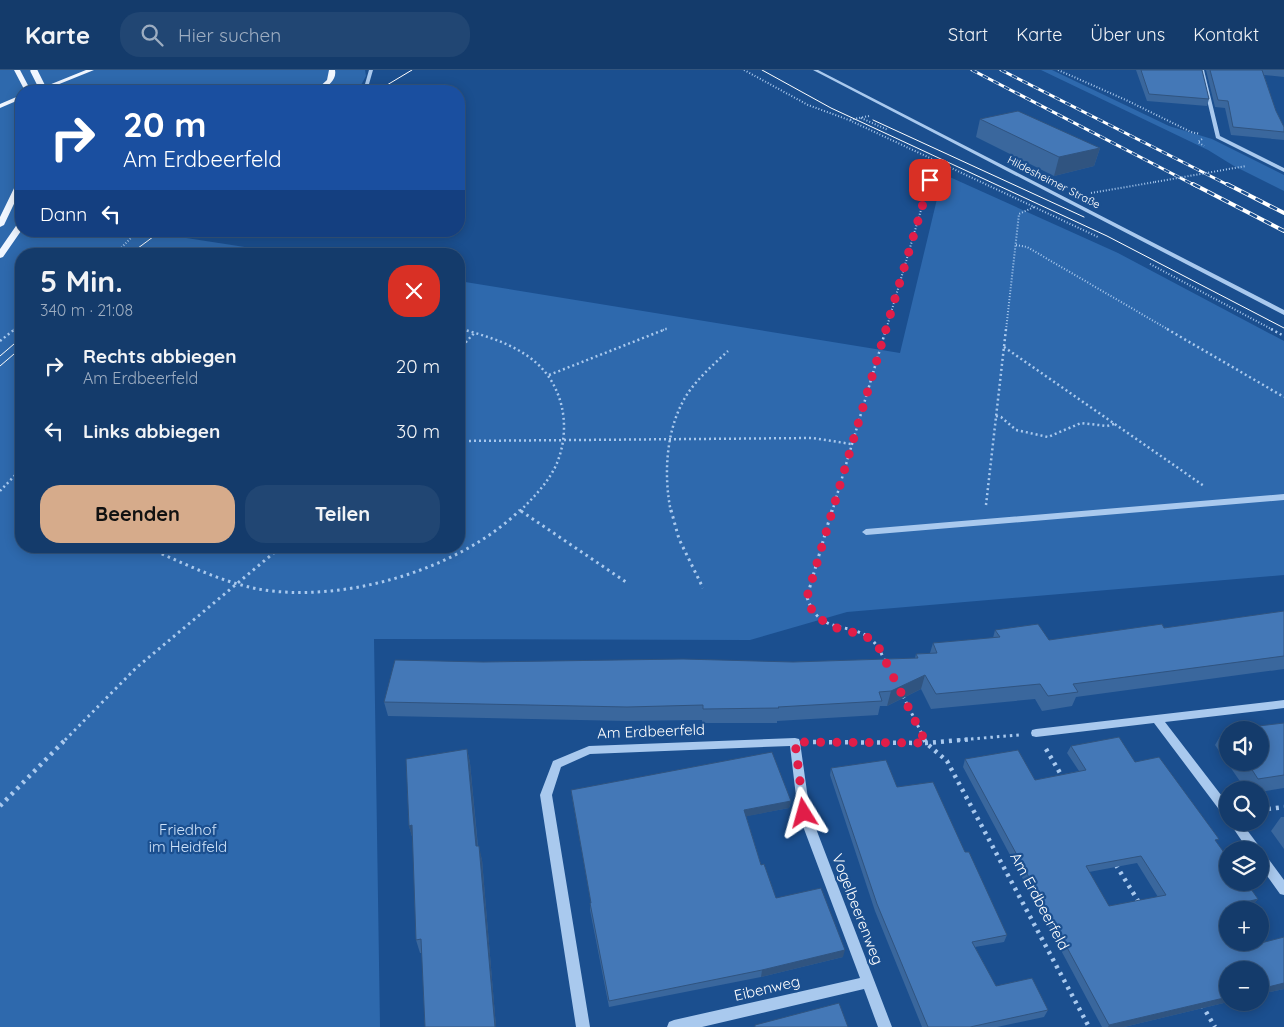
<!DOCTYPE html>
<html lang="de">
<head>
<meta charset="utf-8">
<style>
  :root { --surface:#143b6b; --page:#214673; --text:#f1f3f6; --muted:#9dadc1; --line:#33557e; --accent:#d6ab8b }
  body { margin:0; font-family:Quicksand,sans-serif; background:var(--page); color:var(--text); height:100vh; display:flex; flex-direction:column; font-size:19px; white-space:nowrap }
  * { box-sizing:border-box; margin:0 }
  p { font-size:16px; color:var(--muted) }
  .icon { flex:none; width:28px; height:28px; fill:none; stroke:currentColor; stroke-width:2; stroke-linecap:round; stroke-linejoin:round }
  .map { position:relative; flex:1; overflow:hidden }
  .drawer { position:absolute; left:15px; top:178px; width:450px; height:305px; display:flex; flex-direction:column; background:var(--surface); border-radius:20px; box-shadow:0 2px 12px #0003,0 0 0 1px var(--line) }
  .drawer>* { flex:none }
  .hud { position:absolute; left:15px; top:15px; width:450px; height:152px; border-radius:20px; box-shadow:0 2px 12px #0003,0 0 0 1px var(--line); background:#1a4fa0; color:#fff; overflow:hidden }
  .buttons { position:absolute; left:1219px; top:651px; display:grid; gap:10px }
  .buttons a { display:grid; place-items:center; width:50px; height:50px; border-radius:50%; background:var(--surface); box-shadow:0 2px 12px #0003,0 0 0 1px var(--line); font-size:25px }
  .pin { position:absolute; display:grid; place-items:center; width:42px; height:42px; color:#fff; margin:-21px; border-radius:10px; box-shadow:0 2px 8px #0006 }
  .me { position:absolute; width:55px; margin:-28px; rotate:352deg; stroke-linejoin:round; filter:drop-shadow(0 0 4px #0008) }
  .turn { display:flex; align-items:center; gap:18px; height:105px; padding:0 25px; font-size:22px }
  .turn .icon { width:65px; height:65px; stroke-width:2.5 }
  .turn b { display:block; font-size:35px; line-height:42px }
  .then { display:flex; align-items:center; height:48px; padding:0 25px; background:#0003; gap:10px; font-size:19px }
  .round { display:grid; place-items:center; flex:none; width:52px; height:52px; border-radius:20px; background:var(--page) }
  .head { display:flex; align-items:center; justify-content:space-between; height:85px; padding:0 25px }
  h1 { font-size:30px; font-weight:700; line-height:38px }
  .primary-button { display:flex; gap:10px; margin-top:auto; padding:10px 25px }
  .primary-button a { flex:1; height:58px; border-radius:20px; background:var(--accent); color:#111; font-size:20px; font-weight:700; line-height:58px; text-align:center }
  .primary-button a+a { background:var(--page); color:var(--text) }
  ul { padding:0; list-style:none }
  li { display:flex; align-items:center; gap:15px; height:65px; padding:0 25px }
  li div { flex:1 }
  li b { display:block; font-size:19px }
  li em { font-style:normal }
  header { display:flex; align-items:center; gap:30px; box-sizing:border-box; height:70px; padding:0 25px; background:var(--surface); border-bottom:1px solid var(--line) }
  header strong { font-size:24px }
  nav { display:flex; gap:28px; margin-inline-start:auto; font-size:18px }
  .search { width:350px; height:45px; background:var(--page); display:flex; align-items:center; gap:12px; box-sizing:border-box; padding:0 18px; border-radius:20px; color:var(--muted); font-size:19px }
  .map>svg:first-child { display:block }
  .green { fill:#2e69ad }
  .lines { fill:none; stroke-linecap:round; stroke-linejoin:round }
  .path-far3 { stroke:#a9c9ee; stroke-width:2; stroke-dasharray:1 2; stroke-linecap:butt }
  .path-far2 { stroke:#a9c9ee; stroke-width:2.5; stroke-dasharray:2 3; stroke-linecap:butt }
  .path-far1 { stroke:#a9c9ee; stroke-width:3; stroke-dasharray:2.5 4; stroke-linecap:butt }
  .path { stroke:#a9c9ee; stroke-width:4.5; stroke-dasharray:3 5; stroke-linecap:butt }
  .minor { fill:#a9c9ee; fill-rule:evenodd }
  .major { fill:#f0f6ff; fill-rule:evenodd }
  .tram { stroke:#fff; stroke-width:1 }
  .rail-far1-casing { stroke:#fff; stroke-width:3 }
  .rail-casing { stroke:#fff; stroke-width:4 }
  .rail-far1 { stroke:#1b4f8f; stroke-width:2; stroke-dasharray:6; stroke-linecap:butt }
  .rail { stroke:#1b4f8f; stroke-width:2.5; stroke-dasharray:8; stroke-linecap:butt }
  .path-bridge { stroke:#a9c9ee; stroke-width:2; stroke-dasharray:1 2; stroke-linecap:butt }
  .major-bridge { stroke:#f0f6ff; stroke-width:7 }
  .wall { fill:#3a679d; fill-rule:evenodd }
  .shaded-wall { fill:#305480 }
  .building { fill:#4478b7; stroke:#305480; fill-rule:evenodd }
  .route { stroke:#e11d48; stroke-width:9; stroke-dasharray:0 16.2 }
  .labels { text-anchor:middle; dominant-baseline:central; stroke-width:4.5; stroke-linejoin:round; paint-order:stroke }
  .far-street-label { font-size:11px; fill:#fff; stroke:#1b4f8f }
  .near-street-label { font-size:15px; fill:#fff; stroke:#1b4f8f }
  .near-park-label { font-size:15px; fill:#cfe3fa; stroke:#1b4f8f }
</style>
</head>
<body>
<header>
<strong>Karte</strong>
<div class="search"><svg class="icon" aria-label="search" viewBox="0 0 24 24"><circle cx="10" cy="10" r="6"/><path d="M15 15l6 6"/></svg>Hier suchen</div>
<nav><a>Start</a><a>Karte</a><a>Über uns</a><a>Kontakt</a></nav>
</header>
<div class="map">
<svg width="1284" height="957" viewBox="0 0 1284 957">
  <rect width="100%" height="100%" fill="#1b4f8f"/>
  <path class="green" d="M0,0H365L366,6L361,15L375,16L368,21H21V161H141L290,184H21V476H459V211L900,283L943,104L1118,183L1284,271V505L847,542L750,570L374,569L380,957H0Z
    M1041,0H1052L1169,56L1212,69L1284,105V121L1234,96L1208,80Z"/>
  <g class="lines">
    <path class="path-far3" d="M744,0L808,35L849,50
      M1058,0L1126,30L1191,62L1200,64
      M869,46L849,50L1098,167
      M861,48L888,60
      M1202,69L1198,72L1204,76
      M1091,123L1155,112
      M1016,175L1027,177L1169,260
      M115,184L138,161
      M1150,194L1273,260
      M459,258L466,260
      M14,260L21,254
      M663,260L668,258
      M886,260L935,92
      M1006,260L1019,144L1034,137"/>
    <path class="path-far2" d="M462,259C485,266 508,272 529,287C563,311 572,356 557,393C549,412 533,428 519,442
      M1167,259L1284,327
      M1271,259L1284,266
      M0,271L15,259
      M1004,277L1204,416
      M459,280L475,262
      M549,305L666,259
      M996,346L1001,347L1016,360L1048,367L1081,353L1107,356L1114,354
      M459,371L813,368L851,374
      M0,421L21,399
      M986,435L1006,259
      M671,442C663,404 666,356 688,323C699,307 714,294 728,281
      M832,442L886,259"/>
    <path class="path-far1" d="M671,440L679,469L703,518
      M832,440L807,527C819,565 846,551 870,568C877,574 881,583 885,591
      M521,441L626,512
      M144,476C181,492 218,511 258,519C342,534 459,500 520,440
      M903,626L925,670
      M65,670L136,598L282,476
      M958,670L1019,665"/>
    <path class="path" d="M924,669L926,673L947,691L1089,957
      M813,672L926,673L973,669
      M1046,679L1063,708
      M0,736L66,669
      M1260,740L1284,737
      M1116,795L1140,834
      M1202,935L1215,957"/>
    <path class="minor" d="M369,0H373L369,14L363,21H359L365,14Z
      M813,0H818L1284,240V245Z
      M1200,0H1204L1220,66L1284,98V102L1216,68Z
      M1284,424V430L866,465L862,462L866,459Z
      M1284,630V638L1165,652L1228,734V748L1224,746L1154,653L1036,667L1032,666L1031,663L1032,660L1036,659Z
      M795,668L799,669L800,672L810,743L892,957H878L864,919L702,957H667L669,952L674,950L860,908L798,743L790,676L590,684L561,697L552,725L590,957H576L540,725L553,691L589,676Z
      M1229,752H1241L1259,776L1261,780L1260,782V780H1248Z
      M1260,782L1264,783L1284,810V825L1280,824L1260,796Z"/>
    <path class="major" d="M14,0H20L31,21H25Z
      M86,0H94L42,21H34Z
      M329,0H335C337,10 328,15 322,21H315L327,10Z
      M21,25V29L0,38V34Z
      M18,110H21V119L4,155L0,157V147Z
      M18,153H21V161L3,187L0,188V179Z"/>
    <path class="tram" d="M762,0L831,38L1107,166L1284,258
      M377,21L412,0
      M873,50L1084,147
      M130,184L161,161
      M0,286L21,268
      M0,296L21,278"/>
    <g class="rail-far1-casing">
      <path id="rail-far1" d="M972,0L1196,116
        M1001,0L1230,116"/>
    </g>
    <g class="rail-casing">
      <path id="rail" d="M1193,114L1284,161
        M1227,114L1284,143"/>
    </g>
    <use href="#rail-far1" class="rail-far1"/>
    <use href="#rail" class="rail"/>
    <path class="path-bridge" d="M1155,112L1246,96"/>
    <path class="major-bridge" d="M34,1L44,21"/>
  </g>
  <path class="wall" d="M1136,0H1202L1209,29L1207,36L1147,31Z
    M1206,0H1284V7L1264,5L1276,41L1284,57V70L1231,65L1225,38L1215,37Z
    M980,49L1100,78L1094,96L1054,106L976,67Z
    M1284,541V599L1076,627L1072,636L1042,641L1035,629L931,639L921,619L887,636H880L878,645L777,651V653H702V650L627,651L388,646L384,632L483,592H793L915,588L916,584L930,583L933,573L993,568L995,560L1049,570L1164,558Z
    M1284,653V718L1260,722V720H1246L1215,675L1224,660ZM1228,660L1260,692H1228Z
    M1071,676L1135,692L1216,772L1258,829L1252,836L1237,840L1261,873L1284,867V919L1260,924V900H1228V932L1124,957H1102L963,697L965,689L1035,710L1079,701L1067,683ZM1137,793L1158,827L1109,836L1089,802Z
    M467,679L470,693L478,776L482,790L496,957H425L422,883H420L416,870L413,770L409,756Z
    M831,698L897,717L965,782L1007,865L1004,872L975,877L996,916L1048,940L1044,947L997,957H922L875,841L830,705Z
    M571,720L791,731L789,738L746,746L761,795L776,828L843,887L761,907L609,937L590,840V833H591L572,727Z
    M1281,747H1284V779L1271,761Z"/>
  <path class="shaded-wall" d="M1100,78L1094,96L1054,106L1059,87Z
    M925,605L921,619L887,636L891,621Z
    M467,679L470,693L479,790L476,776Z
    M791,731L789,738L743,747L744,740Z
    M412,755L413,770L409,756Z
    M479,776L482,790L496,957H495Z
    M1258,829L1252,836L1236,840L1234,835Z
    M845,880L843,887L761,907L762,900Z
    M1284,913V919L1260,924V919Z
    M1228,927V932L1124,957H1108L1109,955Z"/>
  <path class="building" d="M1141,0H1202L1209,29L1149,24Z
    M1210,0H1262L1276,41L1284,57V62L1233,57L1228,31L1218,30Z
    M1018,41L1100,78L1059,87L980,49Z
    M1284,541V586L1073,614L1078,622L1048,626L1040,614L936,624L925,605L891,621L879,622L882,631L778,637L779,638L703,639V635L627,637L384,632L395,590L483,592L683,589L793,592L918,588L916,584L937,583L933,573L1000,567L995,560L1038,554L1049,570L1162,554L1164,558Z
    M1284,653V705L1258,709L1247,692H1260V660H1228V665L1224,660Z
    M1119,667L1135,692L1159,687L1219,769L1215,770L1228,788V812H1246L1258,829L1234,835L1238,840H1228V872H1260V871L1261,873L1284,867V913L1260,919V900H1228V927L1109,955L965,689L1018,680L1035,710L1086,700L1071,676ZM1141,786L1166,825L1109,836L1086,796Z
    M467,679L476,776H479L495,957H425L421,869L416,870L412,755L409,756L406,689Z
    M772,682L791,731L744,740L761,795L764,794L776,828L821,818L845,880L762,900L609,931L590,833H591L571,720Z
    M886,690L897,717L933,712L965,782H969L1007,865L972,872L996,916L1032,908L1048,940L970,957H928L877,834L831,698Z
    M839,933L848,957H755V955Z"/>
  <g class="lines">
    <path class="route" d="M804,743L795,672L926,673L879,578L866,566L837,558L818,548L810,537L807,527L930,110"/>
  </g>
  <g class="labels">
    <g class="far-street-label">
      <text transform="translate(1054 112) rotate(27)">Hildesheimer Straße</text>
    </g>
    <g class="near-street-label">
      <text transform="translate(651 661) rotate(-2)">Am Erdbeerfeld</text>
      <text transform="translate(1040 831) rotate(62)">Am Erdbeerfeld</text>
      <text transform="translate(858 839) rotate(69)">Vogelbeerenweg</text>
      <text transform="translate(767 918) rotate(-13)">Eibenweg</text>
    </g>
    <g class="near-park-label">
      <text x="188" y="759">Friedhof<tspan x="188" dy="17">im Heidfeld</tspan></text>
    </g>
  </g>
</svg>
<div class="buttons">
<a><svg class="icon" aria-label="sound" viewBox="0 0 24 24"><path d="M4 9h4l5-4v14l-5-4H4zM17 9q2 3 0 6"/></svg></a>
<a><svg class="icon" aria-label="search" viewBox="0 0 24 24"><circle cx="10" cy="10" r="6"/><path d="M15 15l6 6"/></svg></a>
<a><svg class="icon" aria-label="layers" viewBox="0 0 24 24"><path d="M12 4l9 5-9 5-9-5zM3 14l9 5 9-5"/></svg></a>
<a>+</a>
<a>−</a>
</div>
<div class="pin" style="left:930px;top:110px;background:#d93025"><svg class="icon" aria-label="arrive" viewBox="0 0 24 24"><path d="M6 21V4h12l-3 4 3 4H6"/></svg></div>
<svg class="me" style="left:804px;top:743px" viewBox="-20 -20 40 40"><path d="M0-17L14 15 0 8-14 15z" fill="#e11d48" stroke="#fff" stroke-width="4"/></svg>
<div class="hud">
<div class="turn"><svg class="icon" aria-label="right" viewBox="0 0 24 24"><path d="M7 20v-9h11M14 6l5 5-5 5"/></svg><div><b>20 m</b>Am Erdbeerfeld</div></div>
<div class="then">Dann<svg class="icon" aria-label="left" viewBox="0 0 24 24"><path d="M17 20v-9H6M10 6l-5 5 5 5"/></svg></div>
</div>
<section class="drawer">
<div class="head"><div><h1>5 Min.</h1><p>340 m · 21:08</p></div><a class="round" style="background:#d93025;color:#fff"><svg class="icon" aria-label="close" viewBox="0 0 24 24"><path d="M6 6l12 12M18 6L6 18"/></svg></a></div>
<ul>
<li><svg class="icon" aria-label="right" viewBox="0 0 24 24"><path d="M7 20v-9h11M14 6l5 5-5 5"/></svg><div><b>Rechts abbiegen</b><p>Am Erdbeerfeld</p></div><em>20 m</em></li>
<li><svg class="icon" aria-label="left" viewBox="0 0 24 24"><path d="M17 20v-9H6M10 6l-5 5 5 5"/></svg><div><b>Links abbiegen</b></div><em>30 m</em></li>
</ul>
<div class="primary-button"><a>Beenden</a><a>Teilen</a></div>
</section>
</div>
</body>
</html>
